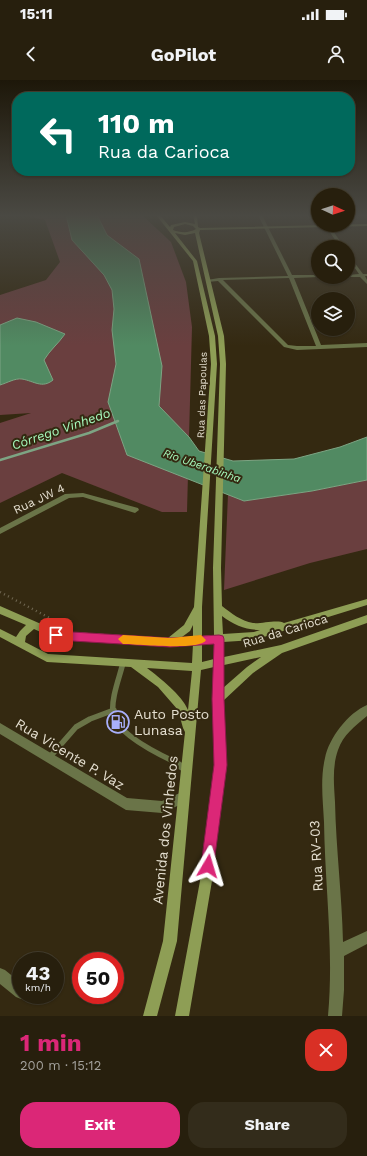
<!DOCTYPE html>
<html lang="en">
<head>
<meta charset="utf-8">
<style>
  :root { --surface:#271f0d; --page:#332c1b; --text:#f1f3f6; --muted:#a4a29d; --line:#433d2e; --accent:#db2777 }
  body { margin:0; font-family:"Work Sans",sans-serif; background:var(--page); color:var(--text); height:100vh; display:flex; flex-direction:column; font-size:15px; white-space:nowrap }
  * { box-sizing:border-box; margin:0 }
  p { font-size:13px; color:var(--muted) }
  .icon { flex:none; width:22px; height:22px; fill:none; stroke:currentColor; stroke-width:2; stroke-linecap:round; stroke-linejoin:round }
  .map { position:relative; height:936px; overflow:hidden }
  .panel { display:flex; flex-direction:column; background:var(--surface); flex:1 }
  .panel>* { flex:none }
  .banner { position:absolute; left:12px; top:12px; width:343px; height:84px; border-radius:16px; box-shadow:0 1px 3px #0004,0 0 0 1px var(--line); background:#00695c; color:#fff; overflow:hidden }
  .needle { width:26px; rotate:93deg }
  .fabs { position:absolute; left:311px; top:108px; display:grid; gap:8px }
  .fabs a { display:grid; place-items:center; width:44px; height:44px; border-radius:50%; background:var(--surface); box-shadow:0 1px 3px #0004,0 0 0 1px var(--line); font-size:20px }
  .speed { position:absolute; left:12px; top:872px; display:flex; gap:8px; font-size:20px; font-weight:700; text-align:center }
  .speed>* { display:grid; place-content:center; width:52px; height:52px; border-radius:50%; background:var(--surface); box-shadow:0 1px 3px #0004,0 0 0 1px var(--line); line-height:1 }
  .speed small { font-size:10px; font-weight:400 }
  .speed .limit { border:6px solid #d22; background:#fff; color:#111 }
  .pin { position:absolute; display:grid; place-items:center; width:34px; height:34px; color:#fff; margin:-17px; border-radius:8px; box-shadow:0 2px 6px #0006 }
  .me { position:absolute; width:44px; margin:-22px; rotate:7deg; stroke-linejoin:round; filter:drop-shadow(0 0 3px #0008) }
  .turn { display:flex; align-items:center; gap:14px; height:84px; padding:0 20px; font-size:18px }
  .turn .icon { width:52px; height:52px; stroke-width:2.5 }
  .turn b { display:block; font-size:28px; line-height:34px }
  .round { display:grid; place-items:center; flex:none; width:42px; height:42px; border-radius:16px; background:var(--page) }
  .head { display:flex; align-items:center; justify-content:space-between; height:68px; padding:0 20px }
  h1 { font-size:24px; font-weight:700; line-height:30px; color:var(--accent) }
  .action { display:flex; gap:8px; margin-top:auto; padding:8px 20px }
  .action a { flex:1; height:46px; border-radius:16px; background:var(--accent); color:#fff; font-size:16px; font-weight:700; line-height:46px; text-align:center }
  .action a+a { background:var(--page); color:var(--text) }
  .status { display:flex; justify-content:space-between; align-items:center; height:28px; padding:0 20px; background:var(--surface); direction:ltr }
  .status svg { height:11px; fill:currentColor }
  header { display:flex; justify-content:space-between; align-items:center; height:52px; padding:0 20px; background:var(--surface); font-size:18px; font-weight:700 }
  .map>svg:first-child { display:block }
  .green { fill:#6a3f3f }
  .water { fill:#518a62; stroke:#7da483 }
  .pier { fill:#342911 }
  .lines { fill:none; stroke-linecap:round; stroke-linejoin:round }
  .stream { stroke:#7da483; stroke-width:2.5 }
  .path { stroke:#716853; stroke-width:2.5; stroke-dasharray:1 3.5; stroke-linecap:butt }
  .lane-far1 { stroke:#6a7448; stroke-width:5.5 }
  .lane { stroke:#6a7448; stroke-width:7 }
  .street { fill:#6a7448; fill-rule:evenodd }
  .secondary { fill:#8e9e55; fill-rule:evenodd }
  .route { fill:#db2777; stroke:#8e194d }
  .slow { fill:#f59e0b }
  .labels { text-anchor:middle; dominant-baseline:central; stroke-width:4; stroke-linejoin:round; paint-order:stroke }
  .far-street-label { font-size:10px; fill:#e5dfd0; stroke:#342911 }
  .far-water-label { font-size:11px; font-style:italic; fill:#a6fabd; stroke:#342911 }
  .street-label { font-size:12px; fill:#e5dfd0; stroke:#342911 }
  .water-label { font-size:13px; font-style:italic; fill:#a6fabd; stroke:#342911 }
  .near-poi-label { font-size:14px; fill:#e5dfd0; stroke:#342911; text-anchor:start }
  .near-street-label { font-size:14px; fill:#e5dfd0; stroke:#342911 }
</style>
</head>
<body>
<div class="status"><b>15:11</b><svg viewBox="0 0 49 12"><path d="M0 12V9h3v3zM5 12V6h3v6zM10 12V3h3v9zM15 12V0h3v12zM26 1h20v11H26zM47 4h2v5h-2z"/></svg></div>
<header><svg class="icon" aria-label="back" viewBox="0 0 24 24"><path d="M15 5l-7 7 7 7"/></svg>GoPilot<svg class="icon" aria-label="person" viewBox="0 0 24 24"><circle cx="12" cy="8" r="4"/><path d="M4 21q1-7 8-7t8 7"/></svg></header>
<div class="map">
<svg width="367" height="936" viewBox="0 0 367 936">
  <rect width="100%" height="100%" fill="#342911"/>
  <path class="green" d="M21,135H142L171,162L186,202L192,247L187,432H162L62,393L0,423V343L31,333L0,335V215L46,200L60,182L45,140Z
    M367,400V469L310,483L224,510L228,414L244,421L312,411Z"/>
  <path class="water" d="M66,135H97L107,155L139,179L162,286L159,326L189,357L199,371L233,381L294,379L340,367L367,357V400L312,411L244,421L127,375L108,322L116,284L112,250L114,229L112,210L104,195L72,160Z
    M17,238L36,242L65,254C58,264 50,270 44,280L53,300C42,309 34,301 22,299C15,298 7,303 0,305V245Z"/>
  <path class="pier" d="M207,371L222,376L221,414L204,407Z"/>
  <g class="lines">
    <path class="stream" d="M0,380L89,353L118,341"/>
    <path class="path" d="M0,512L63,545"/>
    <path class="lane-far1" d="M123,583C119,599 111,618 113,634C117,654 158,674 175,682
      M49,678L76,647L90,639L114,630"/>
    <path class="lane" d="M173,681L185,689"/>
    <path class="street" d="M258,135H262L292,195H318V197H319L294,198L321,265L367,263V267L297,270L284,267L218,201L207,202V200L219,198L288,196ZM289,198L316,266H297L288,265L223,200Z
      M325,145H329L344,167H340Z
      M348,174L363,194H367V196H365L367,200V204L360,197H347H348V195L359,194L348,178Z
      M83,413L138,428L139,430L135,433L83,417L69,418L0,454V448L65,414Z
      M367,625V636C355,646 343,655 338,670C332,687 334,705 335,722C336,769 342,815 343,862L367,851V864L344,876V910L342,936H328C334,870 325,808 324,742C323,721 320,699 325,678C329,658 348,633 367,625Z
      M0,643L127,718L162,721L182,712L186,714L188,718L186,722L162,733L126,730L0,654Z
      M0,888L5,890L21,903V915H27L26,917L21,919L16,917L0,904Z"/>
    <path class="secondary" d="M156,135H160L170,147L171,145L185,142L195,144L193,135H197L198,147L200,148L367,144V146L200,150L199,153L224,256L226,284L221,488L222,526C231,533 241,541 253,543C261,544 278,539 284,543L367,519V525L254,560L223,562L224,577L281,565L367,535V543L282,573L253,593L223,621L225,685L212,801L189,936H175L200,801L215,685L213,619L214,587L201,590L177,861L157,936H143L163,861L185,652L183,648L178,630L158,607L131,587L47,582L0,557V549L16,557L20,551L26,545L0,534V526L57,551L168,558L184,545L194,527L211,284L209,256L193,181ZM185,144L193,146L196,149C189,153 181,153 173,150L174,147ZM175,153L185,155L195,153L218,256L220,284L213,488L214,555L202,556V527L217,284L215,256L197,181ZM222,536C234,545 246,550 260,550L254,552L223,554ZM193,545V557H182L190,551ZM34,549L56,559L170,566L193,564L192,583L48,574L25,562L26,556ZM214,563V579L202,582V564ZM261,577L247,587L223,608L224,585ZM147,588L192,591L188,630C182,615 160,598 147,588Z"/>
  </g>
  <linearGradient id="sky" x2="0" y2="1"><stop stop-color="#1d1709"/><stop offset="0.51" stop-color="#4a4943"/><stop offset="1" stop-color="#4a4943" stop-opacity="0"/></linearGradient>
  <rect width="367" height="266" fill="url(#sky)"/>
  <path class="route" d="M56,551L170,558L219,555L223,556L224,559V619L227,685L213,791L208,793L203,791L201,786L214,685L212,619L214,564L170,567L56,560L51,555Z"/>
  <path class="slow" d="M123,555L170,558L201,555L206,560C201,571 136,564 123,564L118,559Z"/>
  <defs>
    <g id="fuel-ring" transform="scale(1.15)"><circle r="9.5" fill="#342911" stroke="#a9b0fc" stroke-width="1.5"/><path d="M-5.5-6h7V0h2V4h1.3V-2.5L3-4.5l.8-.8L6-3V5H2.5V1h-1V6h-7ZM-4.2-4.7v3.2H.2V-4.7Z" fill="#a9b0fc"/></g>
  </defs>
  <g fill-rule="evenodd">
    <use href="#fuel-ring" x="118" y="642"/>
  </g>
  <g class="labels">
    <g class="far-street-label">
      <text transform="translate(202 315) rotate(-88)">Rua das Papoulas</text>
    </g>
    <g class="far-water-label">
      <text transform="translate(202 386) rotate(19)">Rio Uberabinha</text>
    </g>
    <g class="street-label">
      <text transform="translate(39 419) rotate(-25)">Rua JW 4</text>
      <text transform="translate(285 551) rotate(-17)">Rua da Carioca</text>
    </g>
    <g class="water-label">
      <text transform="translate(61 349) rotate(-19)">Córrego Vinhedo</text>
    </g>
    <g class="near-poi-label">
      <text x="134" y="634">Auto Posto<tspan x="134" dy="16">Lunasa</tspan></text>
    </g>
    <g class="near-street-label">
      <text transform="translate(70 674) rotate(31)">Rua Vicente P. Vaz</text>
      <text transform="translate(165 750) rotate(-84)">Avenida dos Vinhedos</text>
      <text transform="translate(316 776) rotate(-93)">Rua RV-03</text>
    </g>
  </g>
</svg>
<div class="fabs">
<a><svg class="needle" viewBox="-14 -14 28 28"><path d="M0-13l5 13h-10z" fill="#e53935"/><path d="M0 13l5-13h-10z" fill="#a4a29d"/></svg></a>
<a><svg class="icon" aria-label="search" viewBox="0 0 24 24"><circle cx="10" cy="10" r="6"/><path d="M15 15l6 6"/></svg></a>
<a><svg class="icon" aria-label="layers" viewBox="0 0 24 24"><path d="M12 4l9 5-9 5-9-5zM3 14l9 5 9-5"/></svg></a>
</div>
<div class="speed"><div>43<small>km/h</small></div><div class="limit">50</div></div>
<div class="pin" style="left:56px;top:555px;background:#d93025"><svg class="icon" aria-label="arrive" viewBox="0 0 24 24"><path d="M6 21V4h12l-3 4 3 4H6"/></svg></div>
<svg class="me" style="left:208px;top:786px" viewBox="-20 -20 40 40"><path d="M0-17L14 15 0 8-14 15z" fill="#db2777" stroke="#fff" stroke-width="4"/></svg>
<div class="banner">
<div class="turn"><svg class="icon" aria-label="left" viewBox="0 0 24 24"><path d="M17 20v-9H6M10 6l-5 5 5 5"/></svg><div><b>110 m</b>Rua da Carioca</div></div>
</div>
</div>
<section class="panel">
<div class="head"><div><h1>1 min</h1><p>200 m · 15:12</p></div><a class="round" style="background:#d93025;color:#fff"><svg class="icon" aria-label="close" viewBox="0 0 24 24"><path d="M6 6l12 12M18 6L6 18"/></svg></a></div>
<div class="action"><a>Exit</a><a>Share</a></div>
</section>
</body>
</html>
